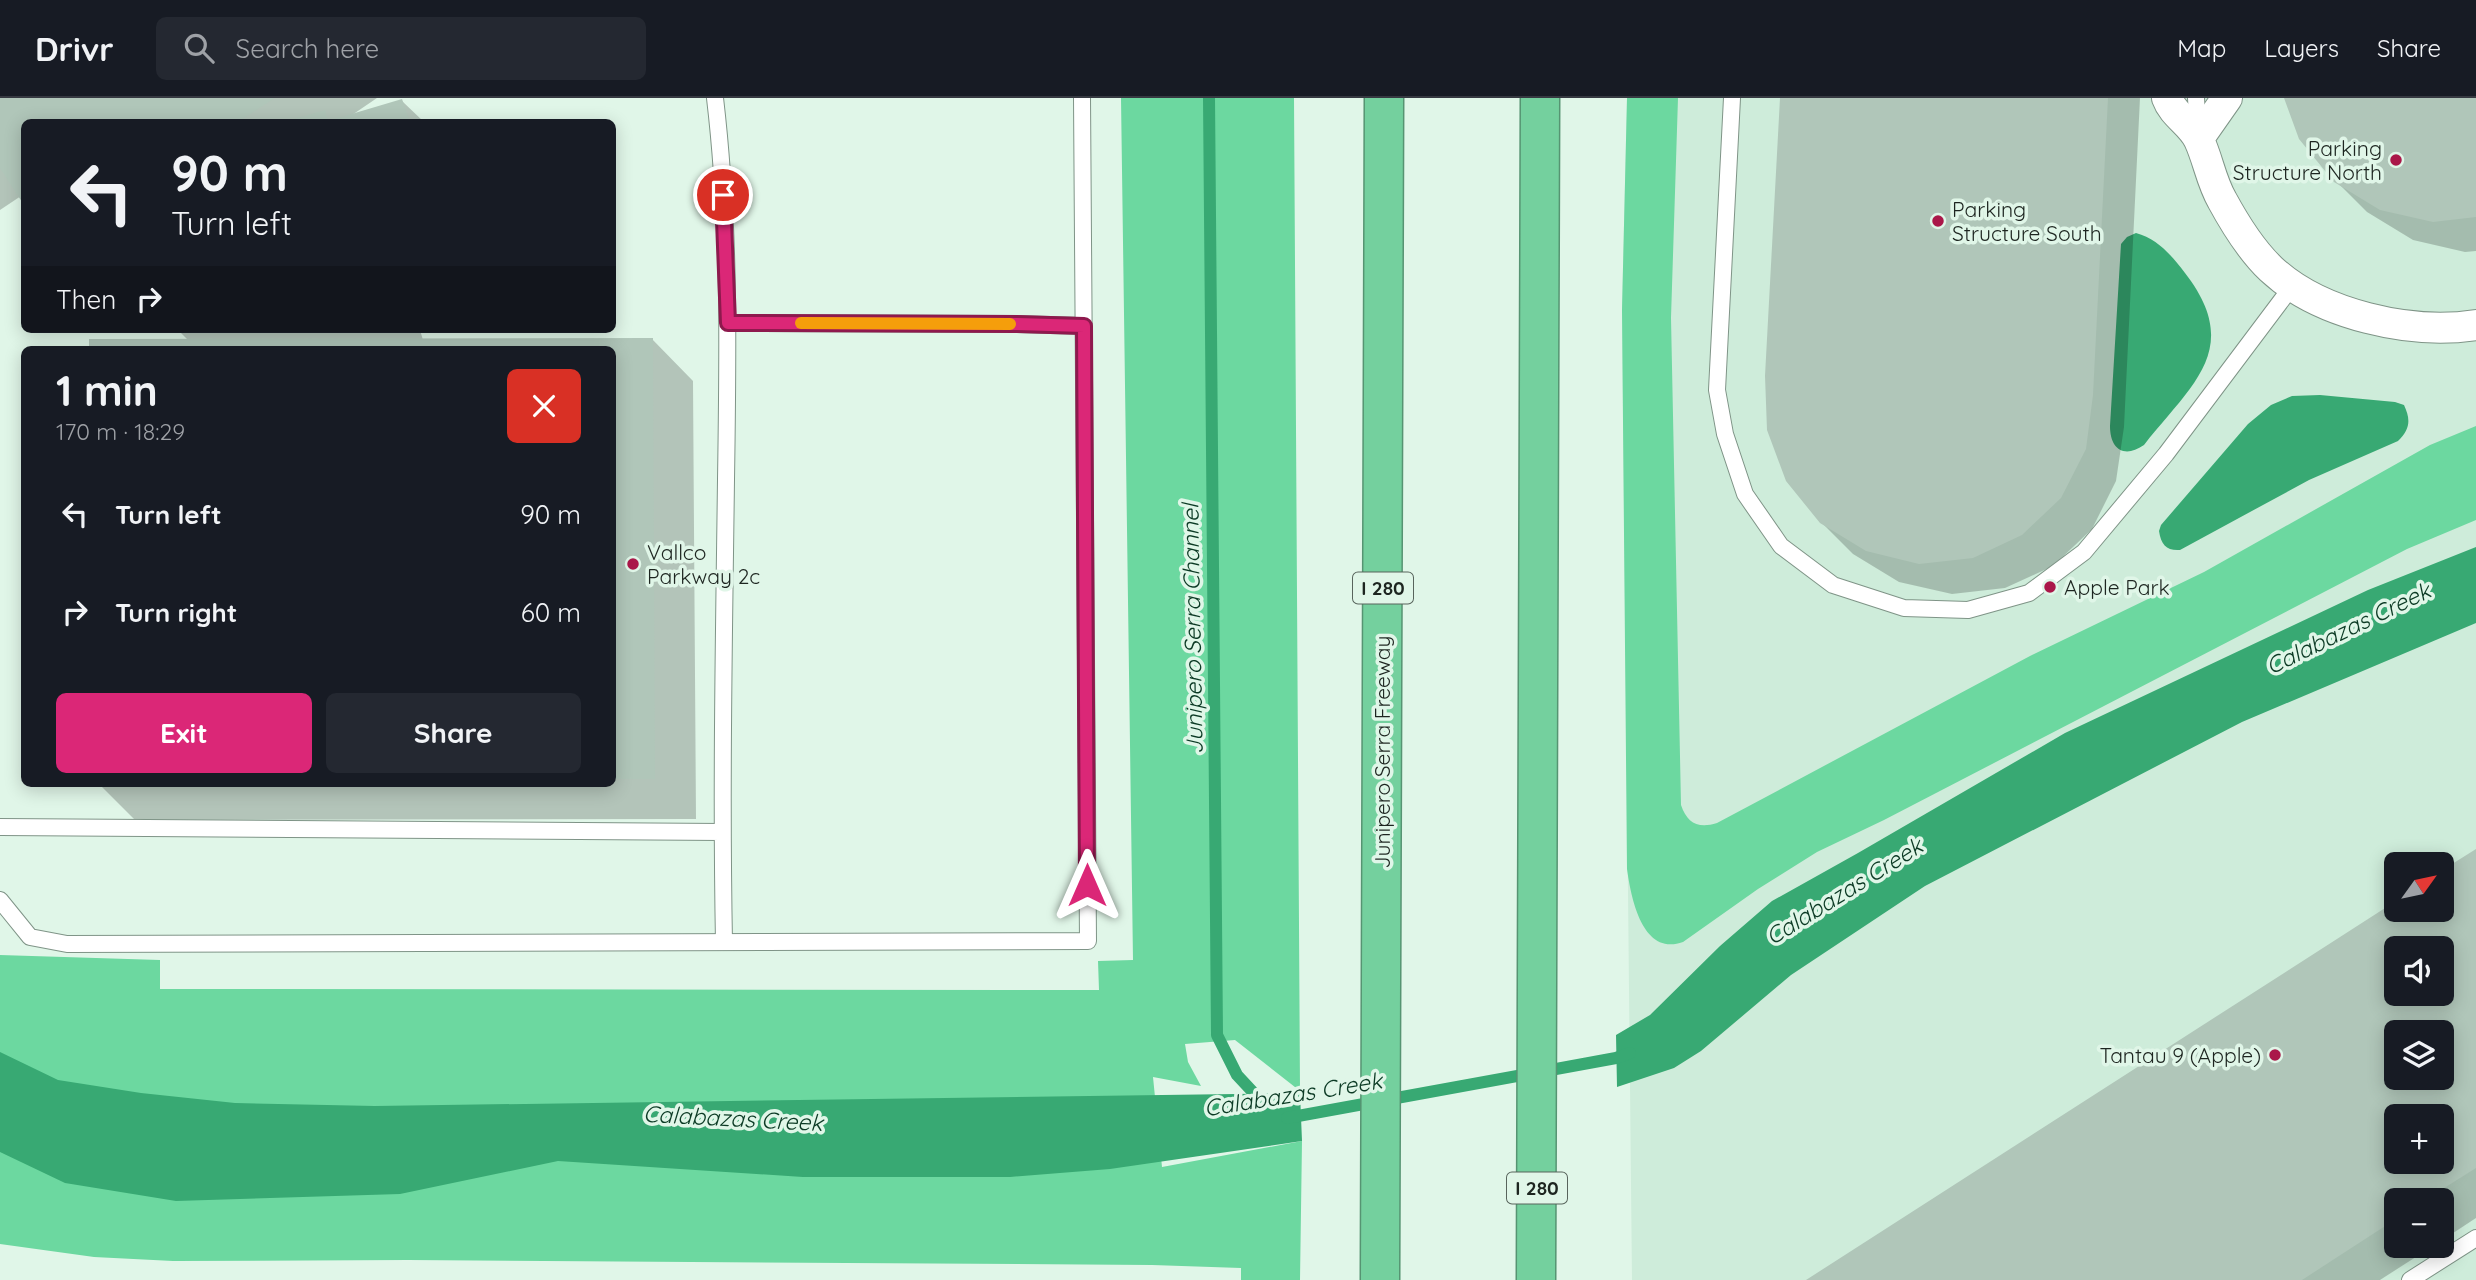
<!DOCTYPE html>
<html lang="en">
<head>
<meta charset="utf-8">
<style>
  :root { --surface:#171b24; --page:#242831; --text:#f1f3f6; --muted:#9ea1a6; --line:#363941; --accent:#db2777 }
  body { margin:0; font-family:Quicksand,sans-serif; background:var(--page); color:var(--text); height:100vh; display:flex; flex-direction:column; font-size:26px; white-space:nowrap }
  * { box-sizing:border-box; margin:0 }
  p { font-size:23px; color:var(--muted) }
  .icon { flex:none; width:38px; height:38px; fill:none; stroke:currentColor; stroke-width:2; stroke-linecap:round; stroke-linejoin:round }
  .map { position:relative; flex:1; overflow:hidden }
  .panel { position:absolute; left:21px; top:248px; width:595px; height:441px; display:flex; flex-direction:column; background:var(--surface); border-radius:10px; box-shadow:0 4px 18px #0003 }
  .panel>* { flex:none }
  .guide { position:absolute; left:21px; top:21px; width:595px; height:214px; border-radius:10px; box-shadow:0 4px 18px #0003; background:#171b24; color:var(--text); overflow:hidden }
  .needle { width:46px; rotate:57deg }
  .fabs { position:absolute; left:2384px; top:754px; display:grid; gap:14px }
  .fabs a { display:grid; place-items:center; width:70px; height:70px; border-radius:10px; background:var(--surface); box-shadow:0 4px 18px #0003; font-size:35px }
  .pin { position:absolute; display:grid; place-items:center; width:60px; height:60px; color:#fff; margin:-30px; border:4px solid #fff; border-radius:50%; box-shadow:0 2px 7px #0007 }
  .me { position:absolute; width:77px; margin:-38px; rotate:0deg; stroke-linejoin:round; filter:drop-shadow(0 0 5px #0008) }
  .turn { display:flex; align-items:center; gap:24px; height:147px; padding:0 35px; font-size:32px }
  .turn .icon { width:91px; height:91px; stroke-width:2.5 }
  .turn b { display:block; font-size:49px; line-height:60px }
  .then { display:flex; align-items:center; height:66px; padding:0 35px; background:#0003; gap:14px; font-size:26px }
  .round { display:grid; place-items:center; flex:none; width:74px; height:74px; border-radius:10px; background:var(--page) }
  .head { display:flex; align-items:center; justify-content:space-between; height:119px; padding:0 35px }
  h1 { font-size:42px; font-weight:700; line-height:52px }
  .primary-button { display:flex; gap:14px; margin-top:auto; padding:14px 35px }
  .primary-button a { flex:1; height:80px; border-radius:10px; background:var(--accent); color:#fff; font-size:28px; font-weight:700; line-height:80px; text-align:center }
  .primary-button a+a { background:var(--page); color:var(--text) }
  ul { padding:0; list-style:none }
  li { display:flex; align-items:center; gap:21px; height:98px; padding:0 35px }
  li div { flex:1 }
  li b { display:block; font-size:26px }
  li em { font-style:normal }
  header { display:flex; align-items:center; gap:42px; box-sizing:border-box; height:98px; padding:0 35px; background:var(--surface); border-bottom:2px solid var(--line) }
  header strong { font-size:33px }
  nav { display:flex; gap:38px; margin-inline-start:auto; font-size:24px }
  .search { width:490px; height:63px; background:var(--page); display:flex; align-items:center; gap:18px; box-sizing:border-box; padding:0 24px; border-radius:10px; color:var(--muted); font-size:26px }
  .map>svg:first-child { display:block }
  .built { fill:#ceecda; fill-rule:evenodd }
  .forest { fill:#6cd8a0 }
  .water { fill:#38a973 }
  .shadow { fill:#0003; fill-rule:evenodd }
  .lines { fill:none; stroke-linecap:round; stroke-linejoin:round }
  .stream { stroke:#38a973; stroke-width:12 }
  .building { fill:#b0c6b9; fill-rule:evenodd }
  .lane-casing { stroke:#7f9487; stroke-width:18 }
  .street-casing { stroke:#7f9487; stroke-width:32 }
  .highway-casing { stroke:#569472; stroke-width:41 }
  .lane { stroke:#fff; stroke-width:16 }
  .street { stroke:#fff; stroke-width:30 }
  .highway { stroke:#74d09e; stroke-width:38 }
  .route-casing { stroke:#8e194d; stroke-width:18 }
  .route { stroke:#db2777; stroke-width:12 }
  .slow { stroke:#f59e0b; stroke-width:12 }
  .poi-dot { fill:#aa1749; stroke:#e0f6e8; stroke-width:2.5 }
  .labels { text-anchor:middle; dominant-baseline:central; stroke-width:7; stroke-linejoin:round; paint-order:stroke }
  .shield { fill:#e0f6e8; stroke:#58645c; stroke-width:2 }
  .shield-label { font-size:19px; font-weight:bold; fill:#1d2520 }
  .poi-label { font-size:21px; fill:#1d2520; stroke:#e0f6e8; text-anchor:start }
  .street-label { font-size:21px; fill:#1d2520; stroke:#e0f6e8 }
  .water-label { font-size:23px; font-style:italic; fill:#0b3a24; stroke:#e0f6e8 }
</style>
</head>
<body>
<header>
<strong>Drivr</strong>
<div class="search"><svg class="icon" aria-label="search" viewBox="0 0 24 24"><circle cx="10" cy="10" r="6"/><path d="M15 15l6 6"/></svg>Search here</div>
<nav><a>Map</a><a>Layers</a><a>Share</a></nav>
</header>
<div class="map">
<svg width="2476" height="1182" viewBox="0 0 2476 1182">
  <rect width="100%" height="100%" fill="#e0f6e8"/>
  <path class="built" d="M1627,0H2476V1182H1632L1622,212ZM2396,766H2441V812H2396ZM2396,850H2441V896H2396ZM2396,934H2441V980H2396ZM2396,1018H2441V1064H2396ZM2396,1102H2441V1148H2396Z"/>
  <path class="forest" d="M1121,0H1294L1300,993L1235,942L1185,946L1188,964L1201,988L1153,979L1162,1069L1302,1043L1300,1182H1241V1170L1152,1167L408,1162L173,1163L94,1159L0,1146V857L160,862V891L1099,892L1098,863L1133,862Z
    M1627,0H1678L1671,220L1681,707C1687,725 1698,731 1717,725L2030,558L2204,474L2430,347L2476,328V422L2407,451L1884,722L1817,754L1758,791L1683,844C1642,859 1631,799 1627,771L1622,212Z"/>
  <path class="water" d="M2136,135C2158,141 2172,158 2185,175C2244,251 2191,287 2144,347C2124,361 2110,351 2110,328L2121,146L2127,139Z
    M2320,297L2395,304L2404,307C2411,322 2410,331 2398,343L2309,382L2180,452C2167,453 2161,447 2159,433L2161,427L2248,326L2271,307L2292,298Z
    M2476,449V525L2242,624L1925,788L1791,877L1701,953L1674,970L1617,989L1616,937L1650,917L1720,848L1772,803L1858,755L2065,635L2368,492Z
    M0,954L58,982L141,995L235,1005L375,1008L1300,995L1302,1043L1110,1071L1010,1079H803L558,1063L400,1096L176,1103L65,1085L0,1054Z"/>
  <path class="shadow" d="M0,0H377L352,17L402,3L424,24H24V104L21,98L0,112Z
    M1782,0H2140L2124,329L2116,383L2092,431L2053,468L2005,490L1952,496L1899,484L1853,456L1821,424Z
    M2286,0H2476V153L2465,154L2413,142L2367,114L2335,82Z
    M177,231H423L420,232L423,242L652,241L693,283L696,721L135,722L99,686H612V252H91L188,242Z
    M2476,753V1120L2441,1143V1102H2396V1148H2433L2380,1182H1809L2396,812H2441ZM2396,850H2441V896H2396ZM2396,934H2441V980H2396ZM2396,1018H2441V1064H2396Z"/>
  <g class="lines">
    <path class="stream" d="M1209,0L1217,937L1237,977L1264,1006
      M1287,1020L1616,960L1630,955"/>
  </g>
  <path class="building" d="M0,0H275L238,24H24V107L0,70Z
    M1780,0H2108L2093,297L2086,351L2061,400L2022,437L1973,460L1919,466L1866,453L1820,425L1786,383L1767,332L1765,278Z
    M2284,0H2476V119L2433,124L2380,112L2334,84L2299,41Z
    M402,1L410,24H284L325,12L328,23Z
    M653,240L655,681H612V252H89V241Z
    M2476,751V1070L2425,1102H2396V1121L2302,1182H1806L2396,803V812H2441V773ZM2396,850H2441V896H2396ZM2396,934H2441V980H2396ZM2396,1018H2441V1064H2396Z"/>
  <g class="lines">
    <g class="lane-casing">
      <path id="lane" d="M715,0C730,127 728,254 726,382C724,536 721,690 724,844
        M1732,0L1717,292L1725,336L1745,396L1781,448L1833,487L1904,510L1968,512L2029,495L2084,454L2166,356L2293,187
        M2196,0L2198,36
        M728,225L1017,226L1084,228
        M0,729L722,734
        M0,802L30,839L67,846L1088,843L1082,0
        M2410,1182L2476,1140"/>
    </g>
    <g class="street-casing">
      <path id="street" d="M2167,0C2173,17 2192,26 2199,42C2208,61 2211,83 2222,102C2235,126 2251,152 2271,171C2320,217 2411,237 2476,227
        M2199,40L2227,0"/>
    </g>
    <g class="highway-casing">
      <path id="highway" d="M1380,1182L1384,0
        M1536,1182L1540,0"/>
    </g>
    <use href="#lane" class="lane"/>
    <use href="#street" class="street"/>
    <use href="#highway" class="highway"/>
  </g>
  <g class="lines">
    <g class="route-casing">
      <path id="route" d="M723,97L728,225L1017,226L1084,228L1087,787"/>
    </g>
    <use href="#route" class="route"/>
    <path class="slow" d="M801,225L1010,226"/>
  </g>
  <g class="poi-dot">
    <circle cx="2396" cy="62" r="7"/>
    <circle cx="1938" cy="123" r="7"/>
    <circle cx="633" cy="466" r="7"/>
    <circle cx="2050" cy="489" r="7"/>
    <circle cx="2275" cy="957" r="7"/>
  </g>
  <g class="labels">
    <g class="shield">
      <rect x="1353" y="474.5" width="60" height="31" rx="5"/>
      <rect x="1507" y="1074.5" width="60" height="31" rx="5"/>
    </g>
    <g class="shield-label">
      <text x="1383" y="490">I 280</text>
      <text x="1537" y="1090">I 280</text>
    </g>
    <g class="poi-label">
      <text x="2382" y="50" text-anchor="end">Parking<tspan x="2382" dy="24">Structure North</tspan></text>
      <text x="1952" y="111">Parking<tspan x="1952" dy="24">Structure South</tspan></text>
      <text x="647" y="454">Vallco<tspan x="647" dy="24">Parkway 2c</tspan></text>
      <text x="2064" y="489">Apple Park</text>
      <text x="2261" y="957" text-anchor="end">Tantau 9 (Apple)</text>
    </g>
    <g class="street-label">
      <text transform="translate(1382 654) rotate(-90)">Junipero Serra Freeway</text>
    </g>
    <g class="water-label">
      <text transform="translate(2348 530) rotate(-26)">Calabazas Creek</text>
      <text transform="translate(1192 531) rotate(-91)">Junipero Serra Channel</text>
      <text transform="translate(1844 793) rotate(-32)">Calabazas Creek</text>
      <text transform="translate(1293 996) rotate(-9)">Calabazas Creek</text>
      <text transform="translate(733 1020) rotate(3)">Calabazas Creek</text>
    </g>
  </g>
</svg>
<div class="fabs">
<a><svg class="needle" viewBox="-14 -14 28 28"><path d="M0-13l5 13h-10z" fill="#e53935"/><path d="M0 13l5-13h-10z" fill="#9ea1a6"/></svg></a>
<a><svg class="icon" aria-label="sound" viewBox="0 0 24 24"><path d="M4 9h4l5-4v14l-5-4H4zM17 9q2 3 0 6"/></svg></a>
<a><svg class="icon" aria-label="layers" viewBox="0 0 24 24"><path d="M12 4l9 5-9 5-9-5zM3 14l9 5 9-5"/></svg></a>
<a>+</a>
<a>−</a>
</div>
<div class="pin" style="left:723px;top:97px;background:#d93025"><svg class="icon" aria-label="arrive" viewBox="0 0 24 24"><path d="M6 21V4h12l-3 4 3 4H6"/></svg></div>
<svg class="me" style="left:1087px;top:787px" viewBox="-20 -20 40 40"><path d="M0-17L14 15 0 8-14 15z" fill="#db2777" stroke="#fff" stroke-width="4"/></svg>
<div class="guide">
<div class="turn"><svg class="icon" aria-label="left" viewBox="0 0 24 24"><path d="M17 20v-9H6M10 6l-5 5 5 5"/></svg><div><b>90 m</b>Turn left</div></div>
<div class="then">Then<svg class="icon" aria-label="right" viewBox="0 0 24 24"><path d="M7 20v-9h11M14 6l5 5-5 5"/></svg></div>
</div>
<section class="panel">
<div class="head"><div><h1>1 min</h1><p>170 m · 18:29</p></div><a class="round" style="background:#d93025;color:#fff"><svg class="icon" aria-label="close" viewBox="0 0 24 24"><path d="M6 6l12 12M18 6L6 18"/></svg></a></div>
<ul>
<li><svg class="icon" aria-label="left" viewBox="0 0 24 24"><path d="M17 20v-9H6M10 6l-5 5 5 5"/></svg><div><b>Turn left</b></div><em>90 m</em></li>
<li><svg class="icon" aria-label="right" viewBox="0 0 24 24"><path d="M7 20v-9h11M14 6l5 5-5 5"/></svg><div><b>Turn right</b></div><em>60 m</em></li>
</ul>
<div class="primary-button"><a>Exit</a><a>Share</a></div>
</section>
</div>
</body>
</html>
